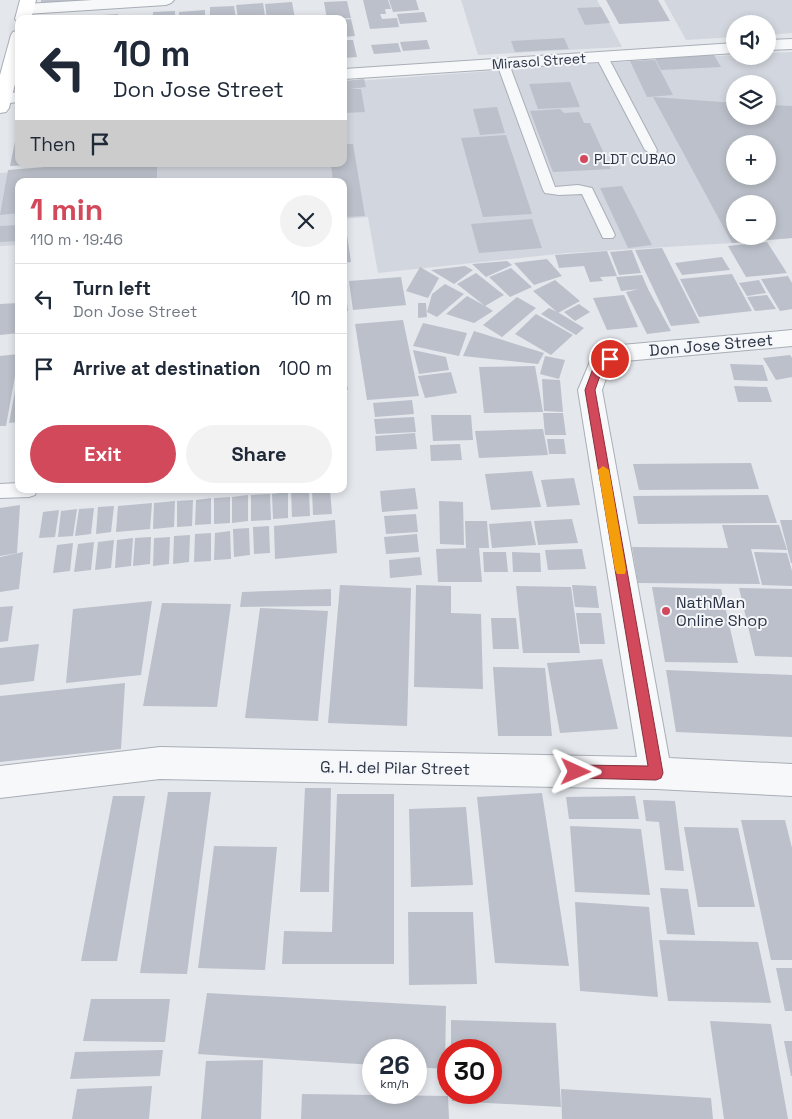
<!DOCTYPE html>
<html lang="en">
<head>
<meta charset="utf-8">
<style>
  :root { --surface:#fff; --page:#f2f2f3; --text:#1f2937; --muted:#747a83; --line:#e0e1e3; --accent:#d1495b }
  body { margin:0; font-family:"Space Grotesk",sans-serif; background:var(--page); color:var(--text); height:100vh; display:flex; flex-direction:column; font-size:19px; white-space:nowrap }
  * { box-sizing:border-box; margin:0 }
  p { font-size:16px; color:var(--muted) }
  .icon { flex:none; width:28px; height:28px; fill:none; stroke:currentColor; stroke-width:2; stroke-linecap:round; stroke-linejoin:round }
  .map { position:relative; flex:1; overflow:hidden }
  .drawer { position:absolute; left:15px; top:178px; width:332px; height:315px; display:flex; flex-direction:column; background:var(--surface); border-radius:10px; box-shadow:0 2px 8px #0003 }
  .drawer>* { flex:none }
  .guide { position:absolute; left:15px; top:15px; width:332px; height:152px; border-radius:10px; box-shadow:0 2px 8px #0003; background:#fff; color:var(--text); overflow:hidden }
  .buttons { position:absolute; left:726px; top:15px; display:grid; gap:10px }
  .buttons a { display:grid; place-items:center; width:50px; height:50px; border-radius:50%; background:var(--surface); box-shadow:0 2px 8px #0003; font-size:25px }
  .speed { position:absolute; left:362px; top:1039px; display:flex; gap:10px; font-size:25px; font-weight:700; text-align:center }
  .speed>* { display:grid; place-content:center; width:65px; height:65px; border-radius:50%; background:var(--surface); box-shadow:0 2px 8px #0003; line-height:1 }
  .speed small { font-size:12px; font-weight:400 }
  .speed .limit { border:8px solid #d22; background:#fff; color:#111 }
  .pin { position:absolute; display:grid; place-items:center; width:42px; height:42px; color:#fff; margin:-21px; border:2px solid #fff; border-radius:50%; box-shadow:0 1px 5px #0007 }
  .me { position:absolute; width:55px; margin:-28px; rotate:91deg; stroke-linejoin:round; filter:drop-shadow(0 0 4px #0008) }
  .turn { display:flex; align-items:center; gap:18px; height:105px; padding:0 15px; font-size:22px }
  .turn .icon { width:65px; height:65px; stroke-width:2.5 }
  .turn b { display:block; font-size:35px; line-height:42px }
  .then { display:flex; align-items:center; height:48px; padding:0 15px; background:#0003; gap:10px; font-size:19px }
  .round { display:grid; place-items:center; flex:none; width:52px; height:52px; border-radius:26px; background:var(--page) }
  .headline { display:flex; align-items:center; justify-content:space-between; height:85px; padding:0 15px }
  h1 { font-size:30px; font-weight:800; line-height:38px; color:var(--accent) }
  .primary-button { display:flex; gap:10px; margin-top:auto; padding:10px 15px }
  .primary-button a { flex:1; height:58px; border-radius:30px; background:var(--accent); color:#fff; font-size:20px; font-weight:800; line-height:58px; text-align:center }
  .primary-button a+a { background:var(--page); color:var(--text) }
  ul { padding:0; list-style:none }
  li { display:flex; align-items:center; gap:15px; height:70px; padding:0 15px; border-top:1px solid var(--line) }
  li div { flex:1 }
  li b { display:block; font-size:19px }
  li em { font-style:normal }
  .map>svg:first-child { display:block }
  .built { fill:#d2d6de; fill-rule:evenodd }
  .building { fill:#bbc0ca; fill-rule:evenodd }
  .lines { fill:none; stroke-linecap:round; stroke-linejoin:round }
  .service-casing { stroke:#a9aeb7; stroke-width:2 }
  .minor-casing { stroke:#a9aeb7; stroke-width:2 }
  .secondary-casing { stroke:#a9aeb7; stroke-width:2 }
  .service { fill:#f7f8fa; fill-rule:evenodd }
  .minor { fill:#f7f8fa; fill-rule:evenodd }
  .secondary { fill:#fff; fill-rule:evenodd }
  .route { fill:#d1495b; stroke:#882f3b }
  .slow { fill:#f59e0b }
  .poi-dot { fill:#d1495b; stroke:#f4f6f9; stroke-width:2 }
  .labels { text-anchor:middle; dominant-baseline:central; stroke-width:4; stroke-linejoin:round; paint-order:stroke }
  .far-street-label { font-size:14px; fill:#2b3445; stroke:#f4f6f9 }
  .far-poi-label { font-size:14px; fill:#2b3445; stroke:#f4f6f9; text-anchor:start }
  .street-label { font-size:16px; fill:#2b3445; stroke:#f4f6f9 }
  .poi-label { font-size:16px; fill:#2b3445; stroke:#f4f6f9; text-anchor:start }
</style>
</head>
<body>
<div class="map">
<svg width="792" height="1119" viewBox="0 0 792 1119">
  <rect width="100%" height="100%" fill="#e4e7ec"/>
  <path class="built" d="M461,0H597L622,47L478,55Z
    M664,0H792V33L768,35V24H735V37L686,40Z
    M792,52V238L732,243L567,253L378,273L368,217L344,219V181H19V245L0,246V173L132,164H344V82L568,65L735,55L768,56V53ZM735,84H768V116H735ZM735,144H768V176H735ZM735,204H768V236H735Z"/>
  <path class="building" d="M41,0H87V1L41,5Z
    M363,0H388L391,9H385L386,14H380L382,19L397,18L399,27L370,29Z
    M389,0H416L419,10L393,12Z
    M606,0H658L670,21L619,24Z
    M347,1L351,18L327,19L324,2Z
    M292,2L295,19H267L265,4Z
    M263,3L265,16L238,18L236,5Z
    M234,6L236,19H210V7Z
    M601,7L610,23L585,25L577,8Z
    M205,10V19H179V12Z
    M175,11V19H153V12Z
    M424,12L427,22L400,24L397,14Z
    M118,14L117,19H75L74,17Z
    M351,19L355,36L344,37V20Z
    M564,38L569,49L515,52L511,41Z
    M344,40H353L357,57L344,58Z
    M427,40L430,49L403,51L400,42Z
    M398,43L401,52L374,54L371,45Z
    M714,55L721,67L661,70L655,58Z
    M655,60L673,95L647,97L630,61Z
    M364,79L366,87L350,89H361L365,112L344,113V81Z
    M570,82L580,107L538,109L529,84Z
    M653,97L735,103V116H768V105L792,106V238L732,243ZM735,144H768V176H735ZM735,204H768V236H735Z
    M497,107L505,133L480,135L473,109Z
    M560,109L564,113L579,112L584,123H590L611,169L553,172L530,111Z
    M18,127L19,164L26,165L10,166Z
    M506,135L532,214L483,217L461,138Z
    M344,144H353L365,216L344,217V181H333L331,164H344Z
    M82,164H157V181H19V213L0,215L8,170Z
    M622,186L652,245L628,248L600,188Z
    M532,219L542,248L479,253L471,224Z
    M344,221H345L351,262L344,263Z
    M19,225V241L0,242V226Z
    M767,242L787,273L746,277L728,246Z
    M662,248L700,323L671,326L635,250Z
    M632,250L641,273L619,275L610,252Z
    M607,251L617,276L600,277L603,281L590,282L584,266L559,268L555,255Z
    M722,257L730,270L682,275L675,263Z
    M547,259L562,276L534,285L514,263Z
    M507,261L512,265L486,277L472,264Z
    M465,266L473,270L454,284L431,270Z
    M420,267L439,278L428,298L406,291Z
    M511,268L532,287L510,297L489,277Z
    M476,273L504,295L485,306L457,284Z
    M732,274L752,311L699,317L680,279Z
    M642,275L648,289L671,331L647,334L626,292L639,289L621,291L616,277Z
    M788,276L792,283V309L780,311L761,279Z
    M401,277L406,305L353,310L349,281Z
    M555,280L580,301L558,313L533,291Z
    M759,280L766,293L747,296L739,283Z
    M445,284L464,294L437,317L427,312L432,294Z
    M344,289H345L348,311H344Z
    M624,295L638,327L607,330L593,298Z
    M767,295L776,309L755,311L747,297Z
    M467,296L487,307L493,311L474,323L446,314Z
    M517,297L536,308L502,337L483,325Z
    M19,303V333L0,335V304Z
    M418,303H426L427,317L418,318Z
    M579,304L590,312L575,321L564,312Z
    M549,308L561,314L584,328L576,335L541,314Z
    M536,314L573,335L551,355L515,334Z
    M403,320L419,396L367,400L355,324Z
    M423,323L467,333L459,356L413,346Z
    M474,331L544,353L538,364L463,356Z
    M413,350L446,357L449,370L419,374Z
    M19,354L6,426H0V356Z
    M790,355L792,358V377L776,380L763,358Z
    M545,356L565,360L559,379L540,374Z
    M730,364L763,365L768,381L734,380Z
    M535,366L543,412L484,413L479,367Z
    M344,367L348,390H344Z
    M451,372L457,393L425,398L418,376Z
    M18,375L19,422L9,423Z
    M542,379L560,380L563,412L544,411Z
    M734,386L767,387L772,402H738Z
    M412,400L414,414L375,417L373,403Z
    M543,413H563L566,435H545Z
    M431,415H471L473,440L433,441Z
    M414,417L416,432L376,434L374,419Z
    M543,429L548,455L479,458L475,431Z
    M415,433L417,449L376,451L375,436Z
    M547,439H564L566,454H549Z
    M460,444L462,460L431,461L430,445Z
    M751,463L759,489L639,490L633,464Z
    M532,471L541,507L491,510L485,474Z
    M574,478L580,505L547,507L541,480Z
    M415,488L418,509L382,512L380,491Z
    M330,489L332,514L313,515L312,490Z
    M309,490L310,516L292,517L291,492Z
    M288,492V518L273,519L272,494Z
    M270,494L271,520L251,521V495Z
    M248,495V521L232,523V497Z
    M768,495L777,523L638,524L633,496Z
    M230,497V523L214,524V498Z
    M211,498V524L195,525L196,500Z
    M193,500L192,526L177,527V501Z
    M175,501L174,527L153,529L154,503Z
    M439,501L463,502L464,545L440,544Z
    M152,503L150,529L116,532L118,506Z
    M20,505L17,553L0,556V508Z
    M114,506L111,532L96,534L98,507Z
    M94,508L91,534L75,536L79,509Z
    M77,509L73,536L58,537L61,511Z
    M59,510L55,537L39,538L43,512Z
    M416,514L418,532L386,534L384,516Z
    M572,519L578,543L538,545L534,521Z
    M335,520L337,553L275,559L274,526Z
    M780,520H792V563H791Z
    M465,521H487L489,548H479L482,582H438L436,549L474,548H466Z
    M531,521L536,545L492,548L489,524Z
    M722,525H779L787,550L751,549L760,584L638,583L632,547L728,548Z
    M269,526L270,553L254,554L253,527Z
    M249,528L250,555L234,557L233,529Z
    M230,531L231,559L214,560L215,533Z
    M211,533V561L194,562L195,534Z
    M417,534L419,552L386,554L384,537Z
    M190,535L189,562L173,564L174,536Z
    M151,537L150,564L133,566L135,538Z
    M170,537L169,564L153,566L154,538Z
    M133,538L131,566L115,568L117,540Z
    M114,540L111,568L95,570L98,542Z
    M94,542L91,570L74,572L78,544Z
    M73,543L70,571L53,573L57,545Z
    M582,549L586,569L548,570L545,550Z
    M23,552L19,589L0,592V557Z
    M483,552H506L508,572H484Z
    M512,552L540,553L541,572H513Z
    M754,552L787,553L792,571V586L762,585Z
    M420,557L422,575L390,578L389,560Z
    M340,585L411,588L407,726L328,723Z
    M416,585L451,586V613L481,614L483,689L414,687Z
    M572,585L596,586L599,608L575,607Z
    M516,586L571,587L580,653H523Z
    M652,587L721,589L738,663L665,662Z
    M739,588L792,589V657L755,656Z
    M331,589V606L240,607L242,592Z
    M152,601L141,675L66,683L73,609Z
    M162,603L231,604L217,707L143,706Z
    M13,606L8,641L0,642V607Z
    M260,608L328,611L318,721L245,718Z
    M576,613H601L605,644H580Z
    M491,618H516L519,649H493Z
    M39,644L34,681L0,685V648Z
    M602,659L618,729L560,733L547,663Z
    M493,667L545,668L552,736H498Z
    M666,670L792,675V737L676,732Z
    M125,683L121,749L0,762V696Z
    M305,788H331L329,892H300Z
    M168,792H211L187,974L140,973Z
    M542,793L569,966L495,963L477,797Z
    M337,794H394V964H282L284,931L332,932Z
    M113,796H145L117,961H81Z
    M635,796L639,819H569L566,797Z
    M643,800L675,801L684,871L665,870L659,822L646,821Z
    M466,807L473,885L411,887L409,809Z
    M741,820H785L792,848V960H771Z
    M570,826L641,829L650,895L575,892Z
    M684,827L738,828L755,907H698Z
    M214,846L277,847L265,970L198,968Z
    M660,888L688,889L695,935L667,934Z
    M575,902L649,907L658,997L580,991Z
    M408,912H473L477,984L409,985Z
    M659,940L758,942L771,1003L668,1001Z
    M776,968H792V1011H785Z
    M207,993L446,1006L445,1069L416,1067V1050H374V1065L198,1054Z
    M91,999H170L165,1042L83,1041Z
    M451,1020L556,1023L561,1107L452,1101V1092H491V1050H451Z
    M710,1021L771,1024L788,1119H724Z
    M784,1041H792V1076H791Z
    M163,1050L160,1076L70,1079L75,1052Z
    M263,1060L261,1119H201L206,1061Z
    M152,1086L149,1119H72L77,1089Z
    M561,1089L711,1098L713,1119H562Z
    M302,1094L448,1096L449,1119H301Z"/>
  <g class="lines">
    <g class="service-casing">
      <path id="service" d="M602,54L608,57L657,150L656,153L651,154L645,150L596,57Z
        M503,61L509,64L555,187L578,185L592,188L615,235L613,238H603L582,194L559,195L545,193L543,190L497,64Z
        M19,483V489H37L35,495L29,497L0,498V484Z"/>
    </g>
    <g class="minor-casing">
      <path id="minor" d="M93,0H174L171,3L166,5L26,14L20,12L18,9L20,6L26,4Z
        M792,39V49L768,50V40Z
        M735,43V53L344,79V69Z
        M19,92V102L0,104V94Z
        M792,330V346L625,361L609,370L602,390L669,758L792,764V796L656,789L160,779L0,798V766L160,747L637,757L578,390L591,359L621,345Z"/>
    </g>
    <g class="secondary-casing">
      <path id="secondary" d="M20,0H36L31,19H19V23L15,19Z
        M19,30V68L9,108L6,112L0,113V75L11,35L13,32Z"/>
    </g>
    <use href="#service" class="service"/>
    <use href="#minor" class="minor"/>
    <use href="#secondary" class="secondary"/>
  </g>
  <path class="route" d="M610,356L615,359L603,367L595,390L663,773L661,778L656,780L576,778L572,776L570,772L572,767L576,765L648,766L585,390L595,363Z"/>
  <path class="slow" d="M603,466L609,470L626,570L625,574H617L615,570L598,470Z"/>
  <g class="poi-dot">
    <circle cx="584" cy="159" r="5"/>
    <circle cx="666" cy="611" r="5"/>
  </g>
  <g class="labels">
    <g class="far-street-label">
      <text transform="translate(539 61) rotate(-4)">Mirasol Street</text>
    </g>
    <g class="far-poi-label">
      <text x="594" y="159">PLDT CUBAO</text>
    </g>
    <g class="street-label">
      <text transform="translate(711 345) rotate(-5)">Don Jose Street</text>
      <text transform="translate(395 768) rotate(1)">G. H. del Pilar Street</text>
    </g>
    <g class="poi-label">
      <text x="676" y="602">NathMan<tspan x="676" dy="18">Online Shop</tspan></text>
    </g>
  </g>
</svg>
<div class="buttons">
<a><svg class="icon" aria-label="sound" viewBox="0 0 24 24"><path d="M4 9h4l5-4v14l-5-4H4zM17 9q2 3 0 6"/></svg></a>
<a><svg class="icon" aria-label="layers" viewBox="0 0 24 24"><path d="M12 4l9 5-9 5-9-5zM3 14l9 5 9-5"/></svg></a>
<a>+</a>
<a>−</a>
</div>
<div class="speed"><div>26<small>km/h</small></div><div class="limit">30</div></div>
<div class="pin" style="left:610px;top:359px;background:#d93025"><svg class="icon" aria-label="arrive" viewBox="0 0 24 24"><path d="M6 21V4h12l-3 4 3 4H6"/></svg></div>
<svg class="me" style="left:576px;top:772px" viewBox="-20 -20 40 40"><path d="M0-17L14 15 0 8-14 15z" fill="#d1495b" stroke="#fff" stroke-width="4"/></svg>
<div class="guide">
<div class="turn"><svg class="icon" aria-label="left" viewBox="0 0 24 24"><path d="M17 20v-9H6M10 6l-5 5 5 5"/></svg><div><b>10 m</b>Don Jose Street</div></div>
<div class="then">Then<svg class="icon" aria-label="arrive" viewBox="0 0 24 24"><path d="M6 21V4h12l-3 4 3 4H6"/></svg></div>
</div>
<section class="drawer">
<div class="headline"><div><h1>1 min</h1><p>110 m · 19:46</p></div><a class="round"><svg class="icon" aria-label="close" viewBox="0 0 24 24"><path d="M6 6l12 12M18 6L6 18"/></svg></a></div>
<ul>
<li><svg class="icon" aria-label="left" viewBox="0 0 24 24"><path d="M17 20v-9H6M10 6l-5 5 5 5"/></svg><div><b>Turn left</b><p>Don Jose Street</p></div><em>10 m</em></li>
<li><svg class="icon" aria-label="arrive" viewBox="0 0 24 24"><path d="M6 21V4h12l-3 4 3 4H6"/></svg><div><b>Arrive at destination</b></div><em>100 m</em></li>
</ul>
<div class="primary-button"><a>Exit</a><a>Share</a></div>
</section>
</div>
</body>
</html>
